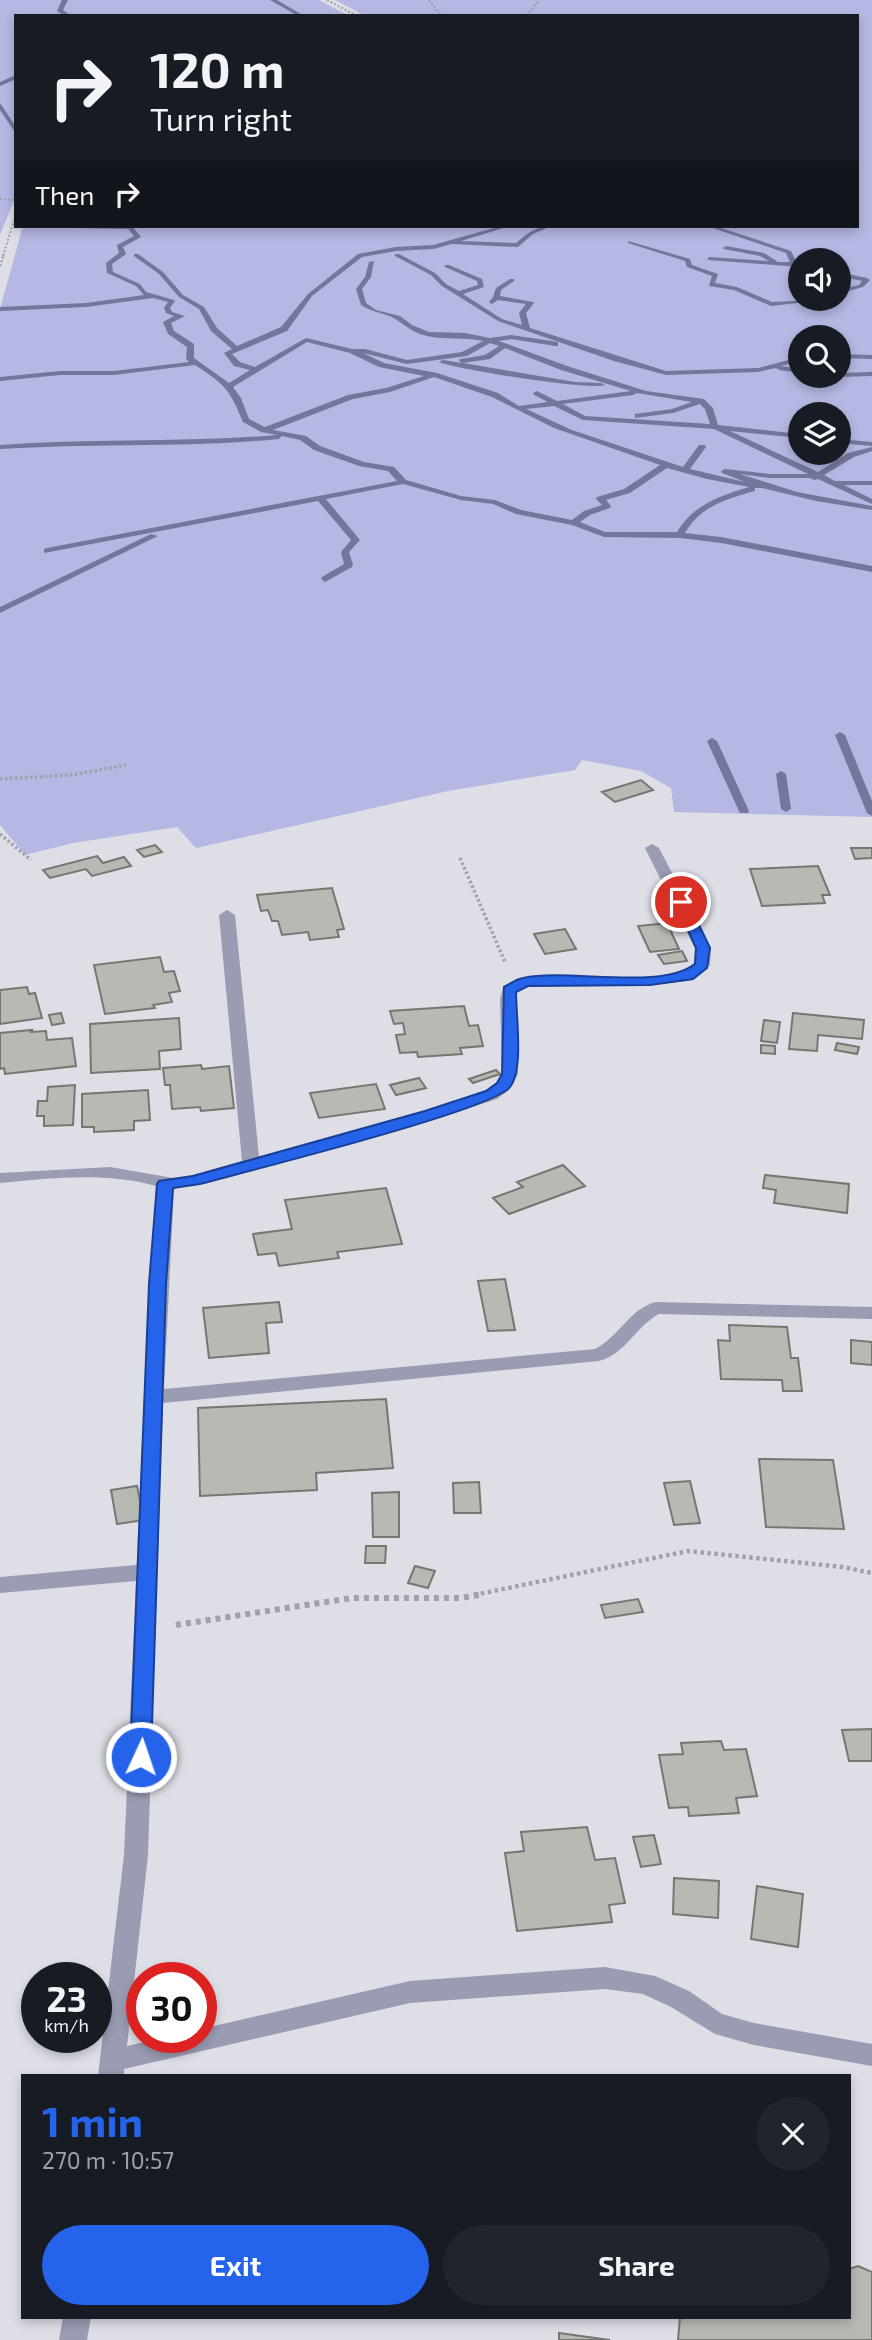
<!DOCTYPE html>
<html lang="en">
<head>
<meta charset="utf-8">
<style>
  :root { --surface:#171b24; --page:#20242c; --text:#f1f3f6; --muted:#9ea1a6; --accent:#2563eb }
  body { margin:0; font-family:"Exo 2",sans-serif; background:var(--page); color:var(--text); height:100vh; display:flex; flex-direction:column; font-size:26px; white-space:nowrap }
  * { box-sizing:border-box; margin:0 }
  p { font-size:23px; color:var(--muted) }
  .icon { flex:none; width:38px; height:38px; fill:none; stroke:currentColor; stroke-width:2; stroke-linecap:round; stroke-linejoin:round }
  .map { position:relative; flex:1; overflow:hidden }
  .details { position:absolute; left:21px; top:2074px; width:830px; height:245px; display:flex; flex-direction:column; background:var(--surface); border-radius:0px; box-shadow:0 4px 10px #0003 }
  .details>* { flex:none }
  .banner { position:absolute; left:14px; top:14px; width:845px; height:214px; border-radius:0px; box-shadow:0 4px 10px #0003; background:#171b24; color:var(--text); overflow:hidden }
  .buttons { position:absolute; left:788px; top:248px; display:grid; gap:14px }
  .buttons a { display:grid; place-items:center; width:63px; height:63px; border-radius:50%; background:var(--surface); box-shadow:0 4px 10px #0003; font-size:35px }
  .speed { position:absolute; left:21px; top:1962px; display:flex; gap:14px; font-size:35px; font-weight:700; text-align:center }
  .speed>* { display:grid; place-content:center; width:91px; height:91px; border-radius:50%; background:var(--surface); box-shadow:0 4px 10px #0003; line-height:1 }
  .speed small { font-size:18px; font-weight:400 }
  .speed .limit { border:10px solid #d22; background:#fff; color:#111 }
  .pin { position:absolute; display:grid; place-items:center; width:60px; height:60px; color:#fff; margin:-30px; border:4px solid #fff; border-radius:50%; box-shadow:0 2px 7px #0007 }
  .me { position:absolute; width:77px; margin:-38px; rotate:3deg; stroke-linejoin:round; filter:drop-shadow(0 0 5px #0008) }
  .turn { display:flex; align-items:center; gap:24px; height:147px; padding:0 21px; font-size:32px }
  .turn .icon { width:91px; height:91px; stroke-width:2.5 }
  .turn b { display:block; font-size:49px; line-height:60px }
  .then { display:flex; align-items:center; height:66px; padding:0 21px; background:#0003; gap:14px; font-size:26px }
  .round { display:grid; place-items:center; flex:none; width:74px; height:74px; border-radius:37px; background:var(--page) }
  .overview { display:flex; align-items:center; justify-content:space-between; height:119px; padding:0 21px }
  h1 { font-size:42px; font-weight:700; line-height:52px; color:var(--accent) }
  .cta { display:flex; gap:14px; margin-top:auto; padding:14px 21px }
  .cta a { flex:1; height:80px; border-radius:42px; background:var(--accent); color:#fff; font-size:28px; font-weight:700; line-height:80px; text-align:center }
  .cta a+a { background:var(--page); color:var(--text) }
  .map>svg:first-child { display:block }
  .green { fill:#b4b8e2; fill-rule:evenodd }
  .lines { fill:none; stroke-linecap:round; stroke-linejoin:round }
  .stream { fill:#74779b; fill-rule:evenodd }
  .building { fill:#b7bab3; stroke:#757770; stroke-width:2 }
  .path-far4 { stroke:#a1a2a9; stroke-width:2; stroke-dasharray:2 2; stroke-linecap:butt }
  .path-far3 { stroke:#a1a2a9; stroke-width:2.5; stroke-dasharray:2 2; stroke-linecap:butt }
  .path-far2 { stroke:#a1a2a9; stroke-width:3.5; stroke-dasharray:2.5 2.5; stroke-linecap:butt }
  .path-far1 { stroke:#a1a2a9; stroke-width:4.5; stroke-dasharray:3.5 3.5; stroke-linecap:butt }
  .path { stroke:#a1a2a9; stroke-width:6; stroke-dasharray:5 5; stroke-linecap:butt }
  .lane { fill:#9a9cb3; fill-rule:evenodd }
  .street { fill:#9a9cb3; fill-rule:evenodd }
  .route { fill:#2563eb; stroke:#184099; stroke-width:2 }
</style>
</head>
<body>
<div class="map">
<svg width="872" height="2340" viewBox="0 0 872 2340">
  <rect width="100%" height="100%" fill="#dddee6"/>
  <path class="green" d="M0,0H319L349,16H16V196L0,235Z
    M335,0H872V817L674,812L671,788L641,771L582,760L575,770L448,791L196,848L177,827L73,843L25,855L0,825V309L23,226H858V16H366ZM800,261H838V299H800ZM800,338H838V376H800ZM800,415H838V453H800Z"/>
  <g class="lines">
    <path class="stream" d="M62,0H68L63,10L72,16H65L57,11Z
      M270,0H277L304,16H298Z
      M16,75V79L0,86V82Z
      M0,103L16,127V134L0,110Z
      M70,226H132L141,237L123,247L126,254L112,264L113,272L140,284L146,292L174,300L175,301L170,308L172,312L185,316L171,323L174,331L194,344V358L229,383L250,370L234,366L224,353L232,349L211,331L199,309L179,297L159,274L134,256V254H138L163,272L183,295L204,307L217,328L237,346L281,327L308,294L358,254L396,247L433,245L501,226H510L461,241L516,243C527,233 537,226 552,226L533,234L518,247L452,244L433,249L396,251L362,257L312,296L287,331L232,354L240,362L255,367L306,338L352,349H365L407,360L462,352L483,341C464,337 445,340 427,336C414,333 407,327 397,320C387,313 373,313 361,305L356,289L365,277L369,262L374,261L371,277L362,289L366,303L376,310L400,316L412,325L429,332L465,333L490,338L511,335L558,342V346H555L511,339L499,341L567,366L646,391L704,399L713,408L718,425L800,434V438L730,431L818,472L848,453L872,447V451L854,457L824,475L835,481H872V485H844L872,499V504L818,479L814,480L810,478H770L740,474L797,492L872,506V510L816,501L762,488H755V491C727,499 700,506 685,533L721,537L872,566V572L721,543L680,538L604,537L572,525L516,514L493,504L461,500L403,484L326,499L360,540L349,552L353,565L352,567L325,582L321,579L322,577L344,564L341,552L351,540L318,501L44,553V549L47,548L397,481L388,471L359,466L314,450L300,440L282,436L279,439C186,448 93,443 0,449V445C92,438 185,443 277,435L261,432L243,422C229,388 225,385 195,365L114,375H60L0,381V377L60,371H114L189,362L186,359L187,347L168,334L163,322L174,316L166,313L164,308L168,302L153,298L86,307L0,311V307L86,303L144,295L136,286L107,273L106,263L119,253L117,245L134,236L128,229L73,228ZM307,342L350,353L379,367L424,376L386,388L348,395L265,427L249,419L241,398L233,387ZM490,343L499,346L485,355L460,359L459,361L462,363L443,360L439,362C454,369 593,391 605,385L601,383L575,382L463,363L490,359L505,348L561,370L631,391L557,401L537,391L533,393L534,395L548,402L519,406L498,393L437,373L384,363L363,353L407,364L467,356ZM434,377L492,397L554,428L660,465L624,489L597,497L596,499L602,505L584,511L572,520L521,510L495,500L461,496L406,480L394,467L364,462L320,446L306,436L273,430L353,399L390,392ZM637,393L692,402L672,409L635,414V418L673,413L700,404L705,409L710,424L585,416L563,404L633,395ZM554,406L583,420L714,429L808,474H770L725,469L721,471L722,473L745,482L690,469L706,447L705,445H699L683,467L572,430L526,409ZM667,468L707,479L749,487C720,496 694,504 677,532H605L580,522L590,515L610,508L611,506L606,500L630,493Z
      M707,226H715L791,251L796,261L800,262V267L708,260V258L710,257L769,261L760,256L724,249L723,248L726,246L764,253L778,262H790L786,253Z
      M628,241L690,259L692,265L718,274L715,283L737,287L772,302L832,299L771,306L734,290L709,286L712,276L687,267L685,261L628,243Z
      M395,254H399L435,273L446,284L459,291L478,285L477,281L445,267V265H449L482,279L484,287L463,294L502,319L522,325L519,313L526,304L498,300L492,304L489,302L493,297L496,288L510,279H514V281L501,290L500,296L533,302L534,303L526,313L530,328L666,371L758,368L800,357V361L781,366L800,369V373L779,370L776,368L758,372L666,375L614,361L498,321L442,286L431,275L395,256Z
      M838,272L867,278L870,280L863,287L838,294V290L859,285L862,281L838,276Z
      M838,354L872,355V359L838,358Z
      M872,372V376L838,377L835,376H838V373Z
      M838,439L872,442V446L838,443Z
      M151,534L158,536L0,613V607Z
      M840,732L845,735L872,801V816L867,813L835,735Z
      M712,738L717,741L749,811L748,813H740L739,811L707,741Z
      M781,771L786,774L791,809L786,812L781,809L776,774Z"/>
  </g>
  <path class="building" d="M641,780L653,790L615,802L602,792Z
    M155,845L162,852L144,857L137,850Z
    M851,848H872V858L855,859Z
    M97,856L103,863L124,857L131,866L92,876L86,869L50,878L43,870Z
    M818,866L830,895H822L825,903L762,906L750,869Z
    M332,888L344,929L337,930L339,937L310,940L308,932L282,935L278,921H272L268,910L261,911L257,895Z
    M667,923L679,949L650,952L638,926Z
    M565,929L576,949L545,954L534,934Z
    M682,951L687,961L664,964L658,955Z
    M160,957L164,972L174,971L180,991L169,993L172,1002L153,1005L155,1008L105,1014L94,965Z
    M27,987L29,994L35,993L42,1018L0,1024V990Z
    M464,1006L469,1026L478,1025L483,1046L460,1048L462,1054L418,1057L417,1052L400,1053L396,1035L405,1034L403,1023L394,1024L390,1011Z
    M61,1013L64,1023L52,1025L49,1015Z
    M793,1013L864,1020L862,1039L818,1035L817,1051L789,1049Z
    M179,1018L181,1049L159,1051L160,1069L91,1073L90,1024Z
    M764,1020L780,1022L777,1043L761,1041Z
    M32,1030L31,1032L46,1031L47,1040L72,1038L76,1066L5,1074L4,1068L0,1069V1033Z
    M837,1043L859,1047L857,1054L835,1050Z
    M761,1045L775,1046V1054L761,1053Z
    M201,1065L202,1069L229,1066L234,1108L201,1111L200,1107L172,1109L170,1085H165L163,1068Z
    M496,1070L500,1074L473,1083L469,1079Z
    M419,1078L426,1088L396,1095L390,1085Z
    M376,1084L385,1109L319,1118L310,1093Z
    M75,1085L73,1125L44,1126V1116H37L38,1101H47L48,1087Z
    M148,1090L150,1120L134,1121V1130L94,1132V1127H82V1094Z
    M563,1165L585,1186L509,1214L493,1198L523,1187L517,1182Z
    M765,1175L849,1184L847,1213L774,1203L776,1190L763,1188Z
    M386,1188L402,1244L337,1252L339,1258L279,1266L276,1253L258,1255L253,1234L292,1229L285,1200Z
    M505,1279L515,1330L488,1331L478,1281Z
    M279,1302L282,1322L266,1323L269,1353L209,1358L203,1308Z
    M729,1325L787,1327L791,1358H798L802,1391H783L782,1380L721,1379L718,1340L730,1341Z
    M851,1340L872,1342V1365L851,1363Z
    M386,1399L393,1468L316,1473L317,1490L200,1496L198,1408Z
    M759,1459L833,1460L844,1529L766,1527Z
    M690,1481L700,1523L674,1525L664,1483Z
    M479,1482L481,1513H454L453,1483Z
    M137,1486L144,1520L117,1524L111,1490Z
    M399,1492V1537H373L372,1493Z
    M366,1546H386L385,1563H365Z
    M415,1566L435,1571L428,1588L408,1583Z
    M638,1599L643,1612L605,1618L601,1605Z
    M872,1729V1761H849L842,1730Z
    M721,1741L724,1750L746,1749L757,1796L736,1798L739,1813L689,1816L688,1807L669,1808L659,1755L683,1754L681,1743Z
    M587,1827L595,1860L615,1858L625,1903L609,1905L612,1922L517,1931L505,1853L524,1851L521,1832Z
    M654,1835L661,1864L641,1867L633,1837Z
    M674,1878L719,1881L718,1918L673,1914Z
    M757,1886L803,1894L798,1947L751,1939Z
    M858,2266L872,2272V2340H678L680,2317H849V2269Z
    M559,2333L610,2340H559Z"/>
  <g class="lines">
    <path class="path-far4" d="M327,0L357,16
      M429,0L441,16
      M527,16L539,0
      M0,199L16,200
      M3,256L16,214"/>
    <path class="path-far3" d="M0,266L4,254"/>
    <path class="path-far2" d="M0,779L72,775L126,765
      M0,834L31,860
      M460,858L505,962"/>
    <path class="path-far1" d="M474,1595L688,1551L843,1567L872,1573"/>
    <path class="path" d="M176,1625L352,1598H461L483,1594"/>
    <path class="lane" d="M147,1564L154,1567L158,1572L154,1577L147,1580L0,1593V1577Z"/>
    <path class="street" d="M652,844L659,848L711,948L710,965L694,979L688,981L650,985L528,987L517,992L518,1074L509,1090L497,1099L436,1119L174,1189L164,1389L595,1349C619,1337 629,1309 656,1302L872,1307V1319L659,1314C635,1327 626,1354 599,1361L163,1403L148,1855L127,2046L165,2037H201V2029L410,1981L605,1967L655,1976L689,1991L722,2014L754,2023L872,2044V2066L754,2045L715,2034L671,2007L643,1994L605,1989L410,2003L124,2069V2076H98L124,1855L146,1351L156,1186C105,1172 52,1178 0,1183V1173L110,1167L179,1179L242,1161L219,915L227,910L235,915L259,1157L424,1111L485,1091L496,1083L502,1074L500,999L503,987C510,983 516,979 523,978C567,969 661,990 694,963L695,948L645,848Z
      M63,2317H91L87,2340H59Z"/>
  </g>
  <path class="route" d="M681,898L688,902L710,948L707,968L693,979L650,985L528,986L516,992C516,1016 524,1069 510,1087C493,1110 244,1172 200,1184L173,1188L166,1284L151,1757L148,1762L141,1765L133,1762L130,1757L149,1284L157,1184L159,1181L193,1176L425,1111L486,1091L497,1083L502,1074L504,987C510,984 516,979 523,978C568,968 660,991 695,964L696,948L675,902Z"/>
</svg>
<div class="buttons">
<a><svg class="icon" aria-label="sound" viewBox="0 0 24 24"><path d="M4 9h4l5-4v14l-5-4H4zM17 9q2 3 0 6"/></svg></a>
<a><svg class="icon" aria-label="search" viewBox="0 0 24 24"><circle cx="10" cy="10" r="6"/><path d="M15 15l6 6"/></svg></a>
<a><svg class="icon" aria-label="layers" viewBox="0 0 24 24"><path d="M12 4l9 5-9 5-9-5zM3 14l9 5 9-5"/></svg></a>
</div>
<div class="speed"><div>23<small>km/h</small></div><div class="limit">30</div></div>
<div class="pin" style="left:681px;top:902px;background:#d93025"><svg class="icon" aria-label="arrive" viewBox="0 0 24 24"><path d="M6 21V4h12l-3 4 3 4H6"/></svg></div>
<svg class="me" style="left:141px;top:1757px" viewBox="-20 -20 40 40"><circle r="17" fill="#2563eb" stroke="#fff" stroke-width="3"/><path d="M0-11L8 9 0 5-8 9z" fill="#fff"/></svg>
<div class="banner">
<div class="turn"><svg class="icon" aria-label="right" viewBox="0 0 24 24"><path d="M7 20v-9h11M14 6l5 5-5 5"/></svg><div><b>120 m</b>Turn right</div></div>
<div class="then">Then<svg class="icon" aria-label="right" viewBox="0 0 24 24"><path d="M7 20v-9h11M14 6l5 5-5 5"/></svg></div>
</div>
<section class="details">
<div class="overview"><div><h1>1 min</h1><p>270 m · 10:57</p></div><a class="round"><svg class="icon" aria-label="close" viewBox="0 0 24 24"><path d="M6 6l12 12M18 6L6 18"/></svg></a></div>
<div class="cta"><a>Exit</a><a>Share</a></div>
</section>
</div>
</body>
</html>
